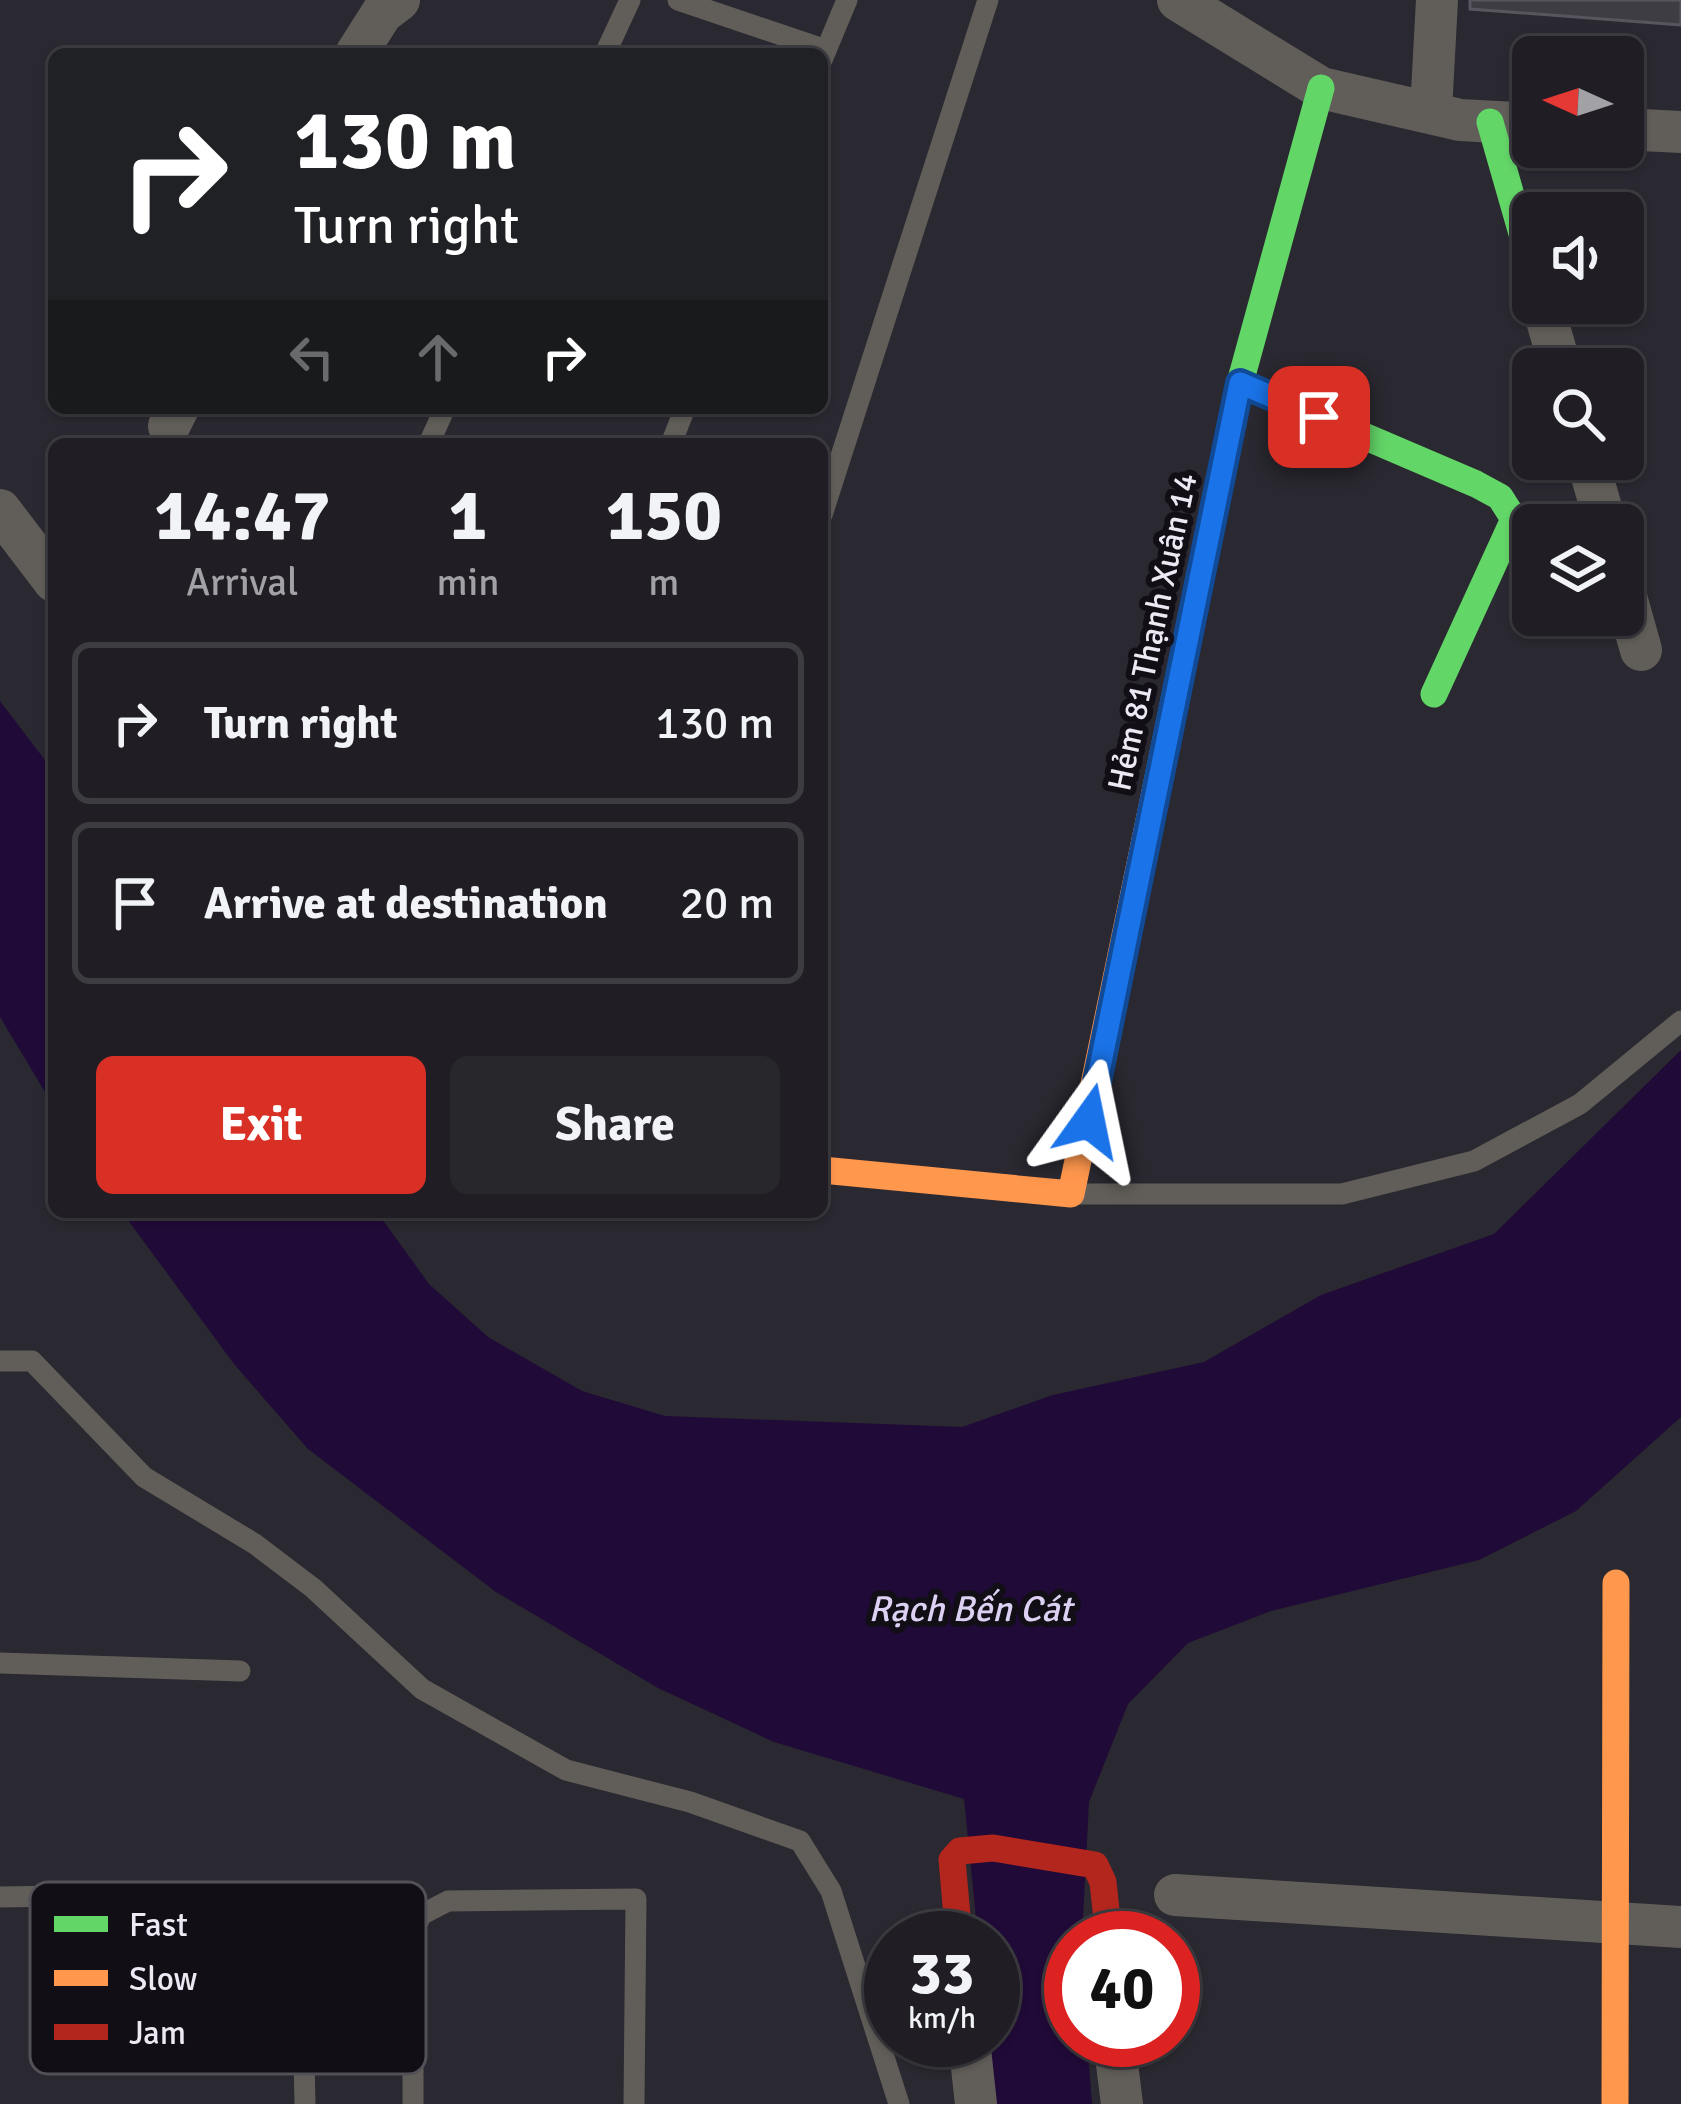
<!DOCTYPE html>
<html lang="en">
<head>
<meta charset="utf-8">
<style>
  :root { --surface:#201e24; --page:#28272c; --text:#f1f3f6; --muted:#a2a2a6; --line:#3d3c41; --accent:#d93025 }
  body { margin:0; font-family:Signika,sans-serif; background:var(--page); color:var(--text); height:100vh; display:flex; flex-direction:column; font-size:45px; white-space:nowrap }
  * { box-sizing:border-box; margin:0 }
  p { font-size:39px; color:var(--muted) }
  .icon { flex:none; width:66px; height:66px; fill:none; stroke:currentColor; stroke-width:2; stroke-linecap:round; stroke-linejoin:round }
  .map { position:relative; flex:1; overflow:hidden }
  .panel { position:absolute; left:48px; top:438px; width:780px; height:780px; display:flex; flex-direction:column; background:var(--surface); border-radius:18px; box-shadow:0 3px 9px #0004,0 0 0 3px var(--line) }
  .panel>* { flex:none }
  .top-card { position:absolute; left:48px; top:48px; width:780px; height:366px; border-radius:18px; box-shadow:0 3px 9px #0004,0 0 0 3px var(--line); background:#202124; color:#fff; overflow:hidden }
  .needle { width:78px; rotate:273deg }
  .controls { position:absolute; left:1512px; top:36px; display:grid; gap:24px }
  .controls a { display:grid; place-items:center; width:132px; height:132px; border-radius:18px; background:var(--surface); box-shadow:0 3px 9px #0004,0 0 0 3px var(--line); font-size:60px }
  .speed { position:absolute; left:864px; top:1911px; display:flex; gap:24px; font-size:60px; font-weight:700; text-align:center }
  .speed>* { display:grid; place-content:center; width:156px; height:156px; border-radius:50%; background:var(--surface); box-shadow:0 3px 9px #0004,0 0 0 3px var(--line); line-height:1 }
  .speed small { font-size:30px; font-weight:400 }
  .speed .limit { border:18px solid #d22; background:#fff; color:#111 }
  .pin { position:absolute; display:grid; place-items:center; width:102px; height:102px; color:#fff; margin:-51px; border-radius:24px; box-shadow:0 6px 18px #0006 }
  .me { position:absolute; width:132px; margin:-66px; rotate:12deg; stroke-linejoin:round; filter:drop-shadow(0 0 9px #0008) }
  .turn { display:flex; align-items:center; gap:42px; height:252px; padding:0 48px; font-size:54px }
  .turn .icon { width:156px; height:156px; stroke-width:2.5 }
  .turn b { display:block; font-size:84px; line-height:102px }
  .lanes { display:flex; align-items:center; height:114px; padding:0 48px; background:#0003; justify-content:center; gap:60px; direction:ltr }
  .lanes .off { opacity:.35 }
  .eta { display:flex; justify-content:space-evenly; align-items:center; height:204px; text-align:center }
  .eta b { font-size:72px; font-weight:700; line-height:84px }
  .primary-button { display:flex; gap:24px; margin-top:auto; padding:24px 48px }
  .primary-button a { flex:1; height:138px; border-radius:18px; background:var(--accent); color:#fff; font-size:48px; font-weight:700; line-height:138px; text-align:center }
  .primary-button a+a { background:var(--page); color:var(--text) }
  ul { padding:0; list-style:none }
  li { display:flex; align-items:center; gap:36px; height:162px; margin:0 24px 18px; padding:0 24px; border:6px solid var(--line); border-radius:18px }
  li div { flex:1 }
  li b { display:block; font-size:45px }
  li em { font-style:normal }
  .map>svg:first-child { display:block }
  .water { fill:#200a37 }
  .building { fill:#3f3d44; stroke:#57555d; stroke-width:3 }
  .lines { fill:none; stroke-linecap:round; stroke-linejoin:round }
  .lane { stroke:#615e59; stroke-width:21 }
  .street { stroke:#615e59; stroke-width:42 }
  .fast { stroke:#63d668; stroke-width:27 }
  .slow { stroke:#ff974d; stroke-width:27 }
  .jam { stroke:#b3261e; stroke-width:27 }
  .route-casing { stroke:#114b97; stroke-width:30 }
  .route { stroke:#1a73e8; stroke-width:21 }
  .labels { text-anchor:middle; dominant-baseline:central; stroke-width:12; stroke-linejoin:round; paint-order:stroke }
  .street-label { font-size:33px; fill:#ede9f4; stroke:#110e15 }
  .water-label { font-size:36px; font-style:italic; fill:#dcd1f3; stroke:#110e15 }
  .key { fill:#110e15; stroke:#535058; stroke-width:3 }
  .key-label { font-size:33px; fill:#ede9f4 }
</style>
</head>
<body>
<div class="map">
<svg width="1681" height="2104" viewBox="0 0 1681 2104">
  <rect width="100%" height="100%" fill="#2a2830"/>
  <path class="water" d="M0,701L54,772V1107L0,1017Z
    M1681,1050V1417L1576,1511L1479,1560L1271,1611L1188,1643L1128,1704L1089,1802L1082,1938H1071V2040H1087L1092,2104H993L987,2040H993V1938H978L964,1799L774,1742L658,1688L496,1592L308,1449L234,1364L122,1212H377L429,1284L488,1337L582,1391L665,1416L962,1427L1053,1395L1204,1362L1321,1295L1494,1234Z"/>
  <path class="building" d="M1470,0H1681V25L1470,9Z"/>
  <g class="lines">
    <path class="lane" d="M678,0L826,50
      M605,54L630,0
      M822,60L847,0
      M430,441L445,408
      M671,444L685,408
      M822,515L988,0
      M1076,1194H1342L1474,1161L1580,1104L1681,1021
      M0,1361H32L144,1477L255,1544L313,1588L422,1689L566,1770L690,1802L800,1841L831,1891L899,2104
      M0,1663L240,1671
      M0,1897L272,1893L301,1909L305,2104
      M413,2104V1933L421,1915L448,1901L636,1899L634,2104"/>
    <path class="street" d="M1178,0L1321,88L1460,120L1533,124
      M356,54L382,13L399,0
      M1431,111L1437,0
      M1623,129L1681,132
      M1542,303L1561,369
      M169,426L178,408
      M1587,459L1606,525
      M0,510L54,581
      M1623,586L1641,650
      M1175,1895L1681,1927
      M969,2040L976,2104
      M1114,2040L1122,2104"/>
    <path class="fast" d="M1490,122L1533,272
      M1240,383L1476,484L1500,497L1514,519L1434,694
      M1155,792L1240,383L1321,88"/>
    <path class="slow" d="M822,1170L1071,1194L1155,792
      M1615,2104L1616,1583"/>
    <path class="jam" d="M959,1938L952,1860L960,1851L993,1848L1095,1865L1103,1882L1109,1938"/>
  </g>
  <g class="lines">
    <g class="route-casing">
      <path id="route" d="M1089,1121L1240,383L1319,417"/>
    </g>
    <use href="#route" class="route"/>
  </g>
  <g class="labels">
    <g class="street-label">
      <text transform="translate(1153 632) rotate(-78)">Hẻm 81 Thạnh Xuân 14</text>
    </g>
    <g class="water-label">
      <text x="970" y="1609">Rạch Bến Cát</text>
    </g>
  </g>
  <rect x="30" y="1882" width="396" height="192" rx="18" class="key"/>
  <rect x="54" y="1916" width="54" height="16" fill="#63d668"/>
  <rect x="54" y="1970" width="54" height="16" fill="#ff974d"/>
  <rect x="54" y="2024" width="54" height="16" fill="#b3261e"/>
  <g class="key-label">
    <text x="129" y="1936">Fast</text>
    <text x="129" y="1990">Slow</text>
    <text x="129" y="2044">Jam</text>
  </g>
</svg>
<div class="controls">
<a><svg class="needle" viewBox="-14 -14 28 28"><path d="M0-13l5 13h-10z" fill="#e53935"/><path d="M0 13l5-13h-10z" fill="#a2a2a6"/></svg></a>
<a><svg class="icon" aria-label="sound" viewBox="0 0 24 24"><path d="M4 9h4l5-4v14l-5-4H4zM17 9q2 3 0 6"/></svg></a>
<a><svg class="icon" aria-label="search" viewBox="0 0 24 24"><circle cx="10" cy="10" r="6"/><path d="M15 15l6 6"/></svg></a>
<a><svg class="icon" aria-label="layers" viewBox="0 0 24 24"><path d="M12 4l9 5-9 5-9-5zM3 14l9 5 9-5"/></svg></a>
</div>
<div class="speed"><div>33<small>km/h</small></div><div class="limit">40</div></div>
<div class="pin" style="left:1319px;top:417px;background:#d93025"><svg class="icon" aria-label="arrive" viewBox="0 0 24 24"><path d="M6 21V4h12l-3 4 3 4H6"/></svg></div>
<svg class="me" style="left:1089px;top:1121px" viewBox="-20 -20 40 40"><path d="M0-17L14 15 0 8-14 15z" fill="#1a73e8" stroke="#fff" stroke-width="4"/></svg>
<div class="top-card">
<div class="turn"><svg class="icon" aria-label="right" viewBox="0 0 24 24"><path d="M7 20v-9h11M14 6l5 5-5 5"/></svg><div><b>130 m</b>Turn right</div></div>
<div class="lanes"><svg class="icon off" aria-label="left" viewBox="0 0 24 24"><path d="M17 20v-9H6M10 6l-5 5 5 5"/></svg><svg class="icon off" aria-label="ahead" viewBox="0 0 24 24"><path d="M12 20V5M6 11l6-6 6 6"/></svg><svg class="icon" aria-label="right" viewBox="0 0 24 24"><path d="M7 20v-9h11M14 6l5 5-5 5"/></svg></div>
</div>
<section class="panel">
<div class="eta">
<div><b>14:47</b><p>Arrival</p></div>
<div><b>1</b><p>min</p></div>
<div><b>150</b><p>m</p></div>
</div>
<ul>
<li><svg class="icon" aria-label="right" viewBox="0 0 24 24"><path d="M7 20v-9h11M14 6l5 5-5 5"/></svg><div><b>Turn right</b></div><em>130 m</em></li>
<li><svg class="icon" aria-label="arrive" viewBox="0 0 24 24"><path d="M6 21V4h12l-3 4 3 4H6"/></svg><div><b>Arrive at destination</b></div><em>20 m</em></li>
</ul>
<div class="primary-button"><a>Exit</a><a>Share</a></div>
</section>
</div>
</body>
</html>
